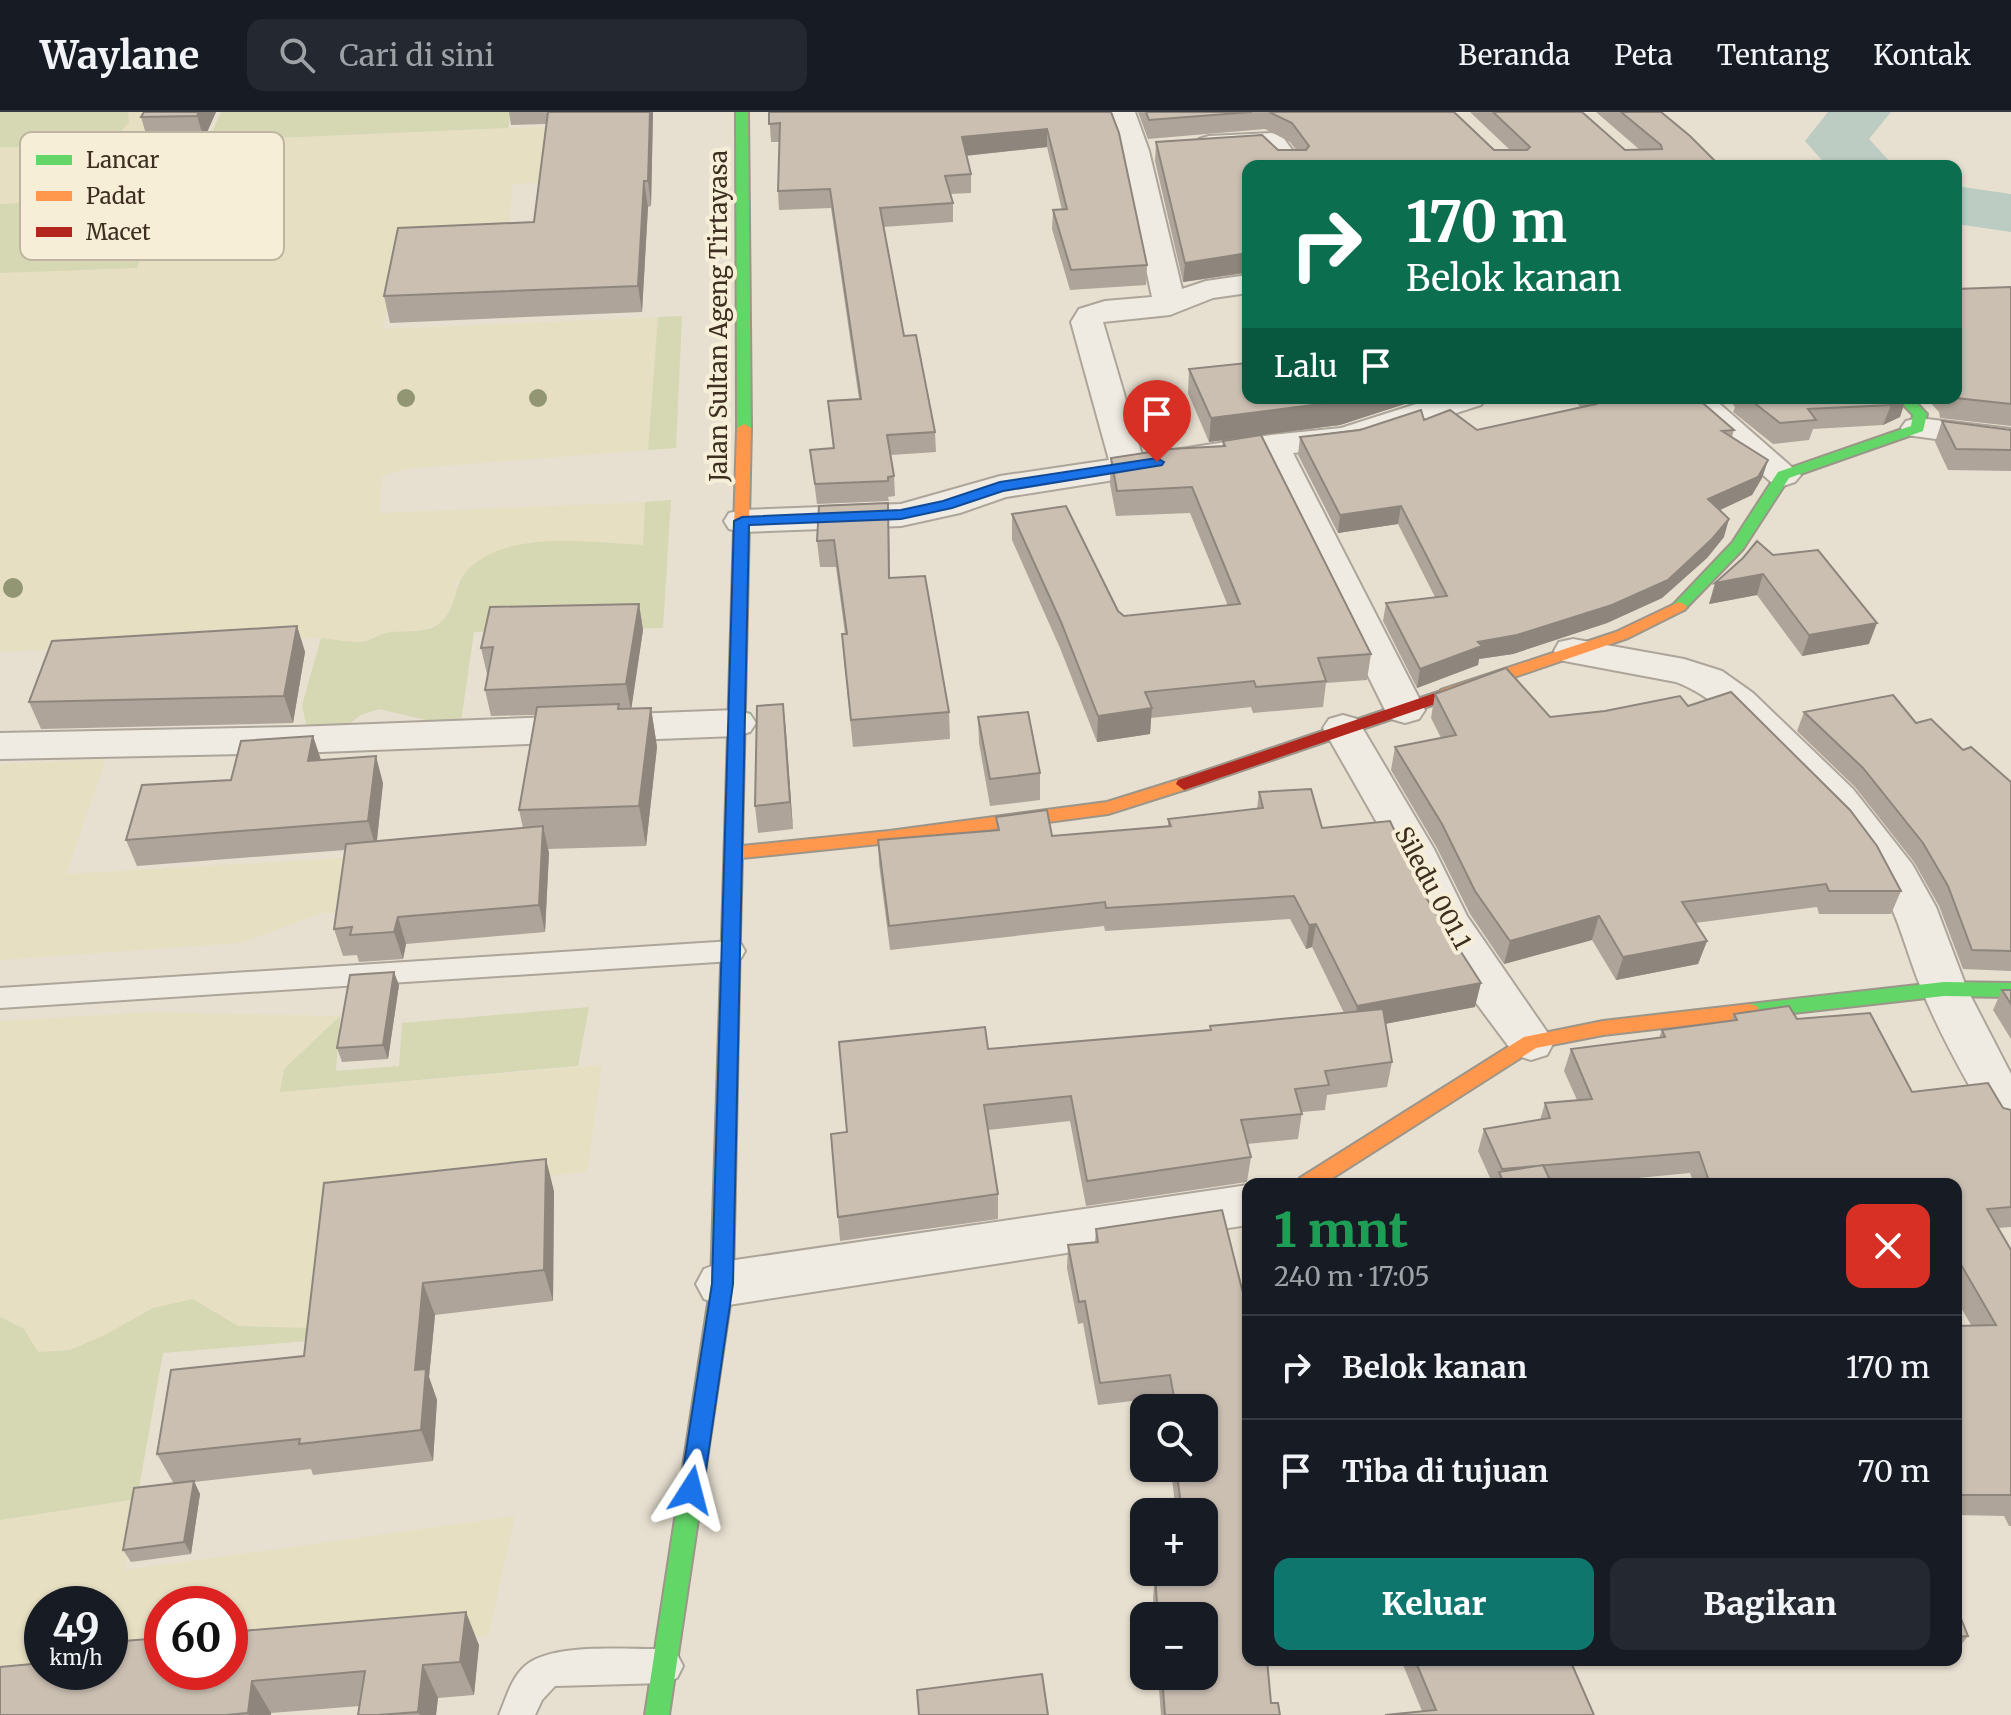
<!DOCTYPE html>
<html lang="id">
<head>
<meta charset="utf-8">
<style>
  :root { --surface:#171b24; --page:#242831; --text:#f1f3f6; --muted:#9ea1a6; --line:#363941; --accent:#0f766e }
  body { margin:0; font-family:Merriweather,serif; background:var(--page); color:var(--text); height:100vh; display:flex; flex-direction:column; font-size:30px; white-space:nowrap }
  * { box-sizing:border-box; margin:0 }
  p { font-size:26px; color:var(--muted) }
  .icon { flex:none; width:44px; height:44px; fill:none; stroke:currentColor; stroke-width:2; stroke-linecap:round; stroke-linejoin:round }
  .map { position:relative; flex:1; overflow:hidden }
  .drawer { position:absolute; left:1242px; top:1066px; width:720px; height:488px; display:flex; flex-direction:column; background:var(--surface); border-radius:16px; box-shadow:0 2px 6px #0004 }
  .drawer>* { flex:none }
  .hud { position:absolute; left:1242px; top:48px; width:720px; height:244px; border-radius:16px; box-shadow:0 2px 6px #0004; background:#0b6e4f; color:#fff; overflow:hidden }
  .controls { position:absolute; left:1130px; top:1282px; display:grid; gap:16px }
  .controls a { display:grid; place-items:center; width:88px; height:88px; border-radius:16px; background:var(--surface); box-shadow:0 2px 6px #0004; font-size:40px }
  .speed { position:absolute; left:24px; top:1474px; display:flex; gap:16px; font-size:40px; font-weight:700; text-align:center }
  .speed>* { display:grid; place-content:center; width:104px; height:104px; border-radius:50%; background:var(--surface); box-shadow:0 2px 6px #0004; line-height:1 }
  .speed small { font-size:20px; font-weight:400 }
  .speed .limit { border:12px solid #d22; background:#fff; color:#111 }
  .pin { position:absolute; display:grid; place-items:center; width:68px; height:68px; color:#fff; margin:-82px -34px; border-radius:50% 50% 50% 0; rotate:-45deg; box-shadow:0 0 8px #0007 }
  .pin .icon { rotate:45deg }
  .me { position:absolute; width:88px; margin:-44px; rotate:9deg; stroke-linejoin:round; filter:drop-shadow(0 0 6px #0008) }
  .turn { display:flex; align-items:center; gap:28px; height:168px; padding:0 32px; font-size:36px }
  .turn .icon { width:104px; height:104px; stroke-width:2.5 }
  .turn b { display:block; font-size:56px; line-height:68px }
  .then { display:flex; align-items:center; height:76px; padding:0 32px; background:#0003; gap:16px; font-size:30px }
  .round { display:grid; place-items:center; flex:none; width:84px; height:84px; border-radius:16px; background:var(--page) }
  .head { display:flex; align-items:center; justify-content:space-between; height:136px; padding:0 32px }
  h1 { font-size:48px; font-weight:800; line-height:60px; color:#1e9e55 }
  .action { display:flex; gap:16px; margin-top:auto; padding:16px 32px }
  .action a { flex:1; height:92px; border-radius:16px; background:var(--accent); color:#fff; font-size:32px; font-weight:800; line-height:92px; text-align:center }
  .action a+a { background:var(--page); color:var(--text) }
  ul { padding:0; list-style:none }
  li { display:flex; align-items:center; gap:24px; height:104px; padding:0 32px; border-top:2px solid var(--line) }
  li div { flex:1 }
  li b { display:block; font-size:30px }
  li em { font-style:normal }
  header { display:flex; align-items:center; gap:48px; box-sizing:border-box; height:112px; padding:0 40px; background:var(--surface); border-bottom:2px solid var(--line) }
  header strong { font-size:38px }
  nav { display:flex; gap:44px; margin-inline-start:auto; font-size:28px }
  .search { width:560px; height:72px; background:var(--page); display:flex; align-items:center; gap:20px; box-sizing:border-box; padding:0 28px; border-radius:16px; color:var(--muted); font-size:30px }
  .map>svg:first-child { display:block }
  .farmland { fill:#e6dfc2; fill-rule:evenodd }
  .green { fill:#d6d7b3 }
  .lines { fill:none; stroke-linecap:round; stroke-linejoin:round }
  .river { fill:#bcccc2; fill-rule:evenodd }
  .lane-casing { stroke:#ada599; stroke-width:4 }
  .street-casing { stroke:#ada599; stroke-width:4 }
  .fast-casing { stroke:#9c958a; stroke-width:4 }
  .slow-casing { stroke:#9c958a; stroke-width:4 }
  .jam-casing { stroke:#9c958a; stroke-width:4 }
  .lane { fill:#efebe3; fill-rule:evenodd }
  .street { fill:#efebe3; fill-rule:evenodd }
  .fast { fill:#63d668; fill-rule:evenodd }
  .slow { fill:#ff974d; fill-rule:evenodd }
  .jam { fill:#b3261e; fill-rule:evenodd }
  .tree { fill:#929673 }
  .wall { fill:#afa499 }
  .shaded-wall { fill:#8e867d }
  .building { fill:#cbbfb2; stroke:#8e867d; stroke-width:2 }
  .route { fill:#1a73e8; stroke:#114b97; stroke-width:2 }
  .labels { text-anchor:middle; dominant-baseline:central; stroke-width:8; stroke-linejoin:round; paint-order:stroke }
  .street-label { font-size:24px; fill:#3d2e20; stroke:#f7eed8 }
  .key { fill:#f7eed8; stroke:#bfb4a1; stroke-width:2 }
  .key-label { font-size:22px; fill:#3d2e20 }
</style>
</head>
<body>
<header>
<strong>Waylane</strong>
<div class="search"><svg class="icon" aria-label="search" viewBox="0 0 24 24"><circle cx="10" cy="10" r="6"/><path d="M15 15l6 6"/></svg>Cari di sini</div>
<nav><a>Beranda</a><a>Peta</a><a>Tentang</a><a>Kontak</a></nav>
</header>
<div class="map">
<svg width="2011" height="1603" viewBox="0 0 2011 1603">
  <rect width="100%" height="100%" fill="#e7e0d1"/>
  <path class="farmland" d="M128,0H157L144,32L650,10L645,67L512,72L508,135L392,176L382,217L658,205L648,338L405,357L382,364L379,401L645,390L644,433L559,430L530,432L457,470L453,491L442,510L420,520L384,521L360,531L321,526L0,540V161L137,155L166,84L0,92V35L67,36L111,32L129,10Z
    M106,647L66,762L344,746L336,801H322L241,831L0,848V652Z
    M151,900L340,904L284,957L281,980L602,953L587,1060L333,1087L311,1216L238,1214L193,1187L70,1238L38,1240L24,1217L0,1205V909Z
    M137,1387L125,1458L515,1404L488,1524L230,1550V1492H162V1557L0,1574V1408ZM42,1492H110V1560H42Z"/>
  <path class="green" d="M0,0H128L129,10L111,32L67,36L0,35Z
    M221,0H511L508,16L208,29Z
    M166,84L137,156L0,161V92Z
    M682,204L676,336L648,338L658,205Z
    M671,388L663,516L474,520L460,616L379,597L361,603L349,612L326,617L306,613L302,593L321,526C333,527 346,530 357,530C367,531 377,523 386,521C405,517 430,524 444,507C462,484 449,468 481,447C522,420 596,431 643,433L645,390Z
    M589,895L578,954L280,980L284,957L340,904L336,959L399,954L402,911Z
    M193,1187L238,1214L311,1216L308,1229L163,1241L137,1387L0,1408V1205L24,1217L38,1240L70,1238L107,1222L153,1196Z"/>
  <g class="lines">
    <path class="river" d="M1828,0H1891L1869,27L1894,54H1827L1805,29Z
      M1956,74L2011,82V120L1956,112Z"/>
    <g class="lane-casing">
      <path id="lane" d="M732,829L741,832L745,839L741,846L732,849L0,896V876Z
        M665,1537L677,1542L683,1554L677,1566L665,1571L555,1574L542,1588L535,1603H499C506,1587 511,1566 525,1554C552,1530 629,1538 665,1537Z"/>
    </g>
    <g class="street-casing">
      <path id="street" d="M1107,0H1135L1149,39L1182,177L1206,169L1248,163V181L1213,186L1170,203L1103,210L1142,343L1271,323L1341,316L1435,286H1486L1481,293L1357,333L1293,341L1425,598L1419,607L1405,611L1391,607L1385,598L1260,345L1006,385L960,401L901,414L742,420L729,417L724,409L729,401L742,398L901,392L1000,364L1109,348L1071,210L1079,197L1105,189L1152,185L1121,39Z
        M1272,21L1282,24L1304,54H1275L1264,39L1209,42L1199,39L1195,33L1199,27L1209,24Z
        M1676,286H1713L1801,363L1795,370L1783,374L1771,370Z
        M1918,306L2011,317V337L1906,323L1901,316L1906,309Z
        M1573,527L1684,547L1722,559L1753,581L1853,677L1912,752L1936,795L1967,877L2011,962V1022L1994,1016C1967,971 1941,925 1921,876C1907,842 1899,806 1881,774C1852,723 1807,681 1766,640C1739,613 1713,584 1676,570L1559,548L1554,539L1559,530Z
        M736,598L750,602L756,611L750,620L736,624L295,641L0,647V621L295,615Z
        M1343,603L1357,607L1434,737L1467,804L1554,930L1547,943L1531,948L1515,943L1471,884L1425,809L1392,737L1323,616L1329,607Z
        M1248,1073V1113L722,1194L704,1187L696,1172L704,1157L722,1150Z"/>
    </g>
    <g class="fast-casing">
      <path id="fast" d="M736,0H748L751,316L744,320L737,316Z
        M1897,286H1912L1927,302L1923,319L1789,366L1743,437L1684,498H1674L1671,495L1674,492L1732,431L1778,360L1911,314L1913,303Z
        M731,816L740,823L733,1172L669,1603H645L711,1172L722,823Z
        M1944,870L2011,871V885L1944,884L1750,906L1743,904L1741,899L1743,894L1750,892Z"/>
    </g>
    <g class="slow-casing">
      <path id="slow" d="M744,312L751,316L742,734L889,719L1107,690L1184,666L1190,668L1192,672L1190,676L1108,702L889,731L742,746L740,823L731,830L725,828L722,823L737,316Z
        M1679,490L1684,492L1687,495L1684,498L1628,526L1453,586L1447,587L1439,582L1441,578L1616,520Z
        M1750,892L1757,894L1759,899L1757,904L1750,906L1603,923L1536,936L1323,1072H1297L1300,1066L1524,925L1603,909Z"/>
    </g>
    <g class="jam-casing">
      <path id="jam" d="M1447,577L1455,582L1453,586L1190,676L1184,678L1176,672L1178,668Z"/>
    </g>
    <use href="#lane" class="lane"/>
    <use href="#street" class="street"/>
    <use href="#fast" class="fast"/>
    <use href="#slow" class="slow"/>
    <use href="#jam" class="jam"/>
  </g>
  <g class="tree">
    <circle cx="406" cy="286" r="9"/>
    <circle cx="538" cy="286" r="9"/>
    <circle cx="13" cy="476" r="10"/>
  </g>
  <path class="wall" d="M144,0H216L204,27L148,29L141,5Z
    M509,0H653L651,94L648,95L642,200L390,211L384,184L534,110L546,12L511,13Z
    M769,0H1111L1147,153L1146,173L1070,178L1052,117L1053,98H1062L1047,35L966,44L971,62V81L950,82L953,91V110L883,115L904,224L935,320L936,340L891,343L894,364L895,384L888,385L889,389L817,392L810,338L833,336L828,289L859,287L831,96L779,98L778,79L780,30H771Z
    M1138,0H1454L1494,38H1510L1470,0H1581L1625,38H1640L1596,0H1661L1720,54H1248V161L1183,170L1155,49L1156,30L1278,38H1296L1290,30L1265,17L1148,27Z
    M2011,175V314L1940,306L1939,300L1926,286H1956Z
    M1189,257L1248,286H1412L1411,290L1340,313L1261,323L1371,542L1367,568L1326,571L1323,595L1253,601L1251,595L1151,606L1150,622L1097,630L1060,536L1012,428V402L1124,504L1228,494L1190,401L1116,404L1110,372L1111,346L1222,335L1223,329L1257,323L1209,330L1188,281Z
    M1573,286H1697L1734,318L1732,325L1768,348L1762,366L1752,383L1720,398L1724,425L1707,446L1662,486L1607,511L1513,542L1479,547L1478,553L1417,576L1383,509L1386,491L1435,485L1398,412L1338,421L1298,343L1300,325L1424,308L1477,318L1580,295Z
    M1728,286H1906L1900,305L1883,313L1813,317L1809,328L1773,332L1733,300L1735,295Z
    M1942,309L2011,318V359L1948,358L1935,330Z
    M889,417L890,466L949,600L950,627L853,635L844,549L842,522H845L836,455H820L817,429Z
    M1743,446L1869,532L1802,544L1757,483L1709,492Z
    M639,492L643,518L631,597L651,596L657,635L646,734L548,737L549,741L545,820L406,832L403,847L359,850L357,843L343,844L334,817L345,738L137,754L126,728L231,668L313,624L321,648L383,671L377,729L523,716L519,698L536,603L491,604L485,578L488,562H487L481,536Z
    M297,514L305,540L293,611L41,617L29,590Z
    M1435,582L1550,605L1688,594L1901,779L1891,802H1819L1817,795L1695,811L1707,829L1698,852L1616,868L1592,828L1504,852L1470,802L1437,736L1391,658L1395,635L1441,626L1431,606Z
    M783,592L793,717L758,721L755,694Z
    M1804,600L1916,611L1963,638L2011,670V859L1963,857L1939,794L1914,750L1855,675L1797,619Z
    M978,605L1040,661V688L990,694L979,631Z
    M1259,680L1322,716L1475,895L1385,912L1392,950L1387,975L1327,983L1325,998L1302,1000L1298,1027L1247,1032L1251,1045L1247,1070L1086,1094L1070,1009L988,1018L998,1082V1107L840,1129L831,1022L847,1020L988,937L1210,918V914L1344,901L1312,835L1306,837L1290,807L1105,819L1104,814L890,838L879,752L878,728L997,718L996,705L1052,724L1168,714V707L1257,697Z
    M399,873L388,947L342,950L337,936Z
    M2002,878H2011V927L1993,898Z
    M1734,902L1797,907L1912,980L2011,998V1115L1998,1116L2011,1138V1414H2009L2004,1404L1956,1403V1214L1971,1213L1956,1187V1072H1694L1690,1061L1575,1072H1455L1491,1068L1478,1039L1484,1017L1540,1008L1545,991L1577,988L1564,959L1571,937L1659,926L1662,918L1731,909Z
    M554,1079L553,1189L435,1203L429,1265L437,1288L433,1349L313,1363L311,1357L194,1370L200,1382L191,1442L131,1450L123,1438L174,1372L157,1342Z
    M1222,1098L1248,1548L1271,1591L1280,1603H1161L1158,1564H1204V1504H1154L1153,1485L1155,1464H1185V1460H1204V1400H1176L1172,1367L1173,1356H1204V1296H1170L1167,1285L1098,1293L1083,1211L1078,1212L1067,1156L1068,1133L1095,1130L1096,1117Z
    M1956,1494L1968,1524L1956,1540Z
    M479,1533L474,1583L438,1586L436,1603H358L360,1594L271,1601V1603H0Z
    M1401,1548H1570L1594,1603L1422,1599Z
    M1869,1548H1934L1870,1552Z"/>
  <path class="shaded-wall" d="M199,0H216L204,27L197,4Z
    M650,0H653L651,94L648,69Z
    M1047,17V35L962,44V25Z
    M644,69L648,95L642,200L638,174Z
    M1248,141V160L1183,170L1185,151Z
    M1354,286H1412L1411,290L1340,313L1209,330L1211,306Z
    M1904,286H1906L1900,305L1883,313L1891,293Z
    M1768,348L1762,366L1752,383L1703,406L1708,387Z
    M1401,394L1398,412L1338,421L1340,403Z
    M1729,407L1724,425L1707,446L1662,486L1607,511L1513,542L1479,547L1478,553L1417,576L1420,557Z
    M1763,462L1757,483L1709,492L1715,471Z
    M639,492L643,518L631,599L626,572Z
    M1877,511L1869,532L1802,544L1809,523Z
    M297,514L305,540L293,611L284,584Z
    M783,592L786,619L793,717L790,690Z
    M651,596L657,635L646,734L639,694Z
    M1152,596L1150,622L1097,630L1098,604Z
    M313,624L322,651L308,649Z
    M376,644L383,671L376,736L368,709Z
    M543,714L549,741L545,820L539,793Z
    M1599,804L1592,828L1504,852L1510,829Z
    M398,805L406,832L403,847L394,820Z
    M1316,812L1312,835L1306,837L1309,813Z
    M1707,829L1698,852L1616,868L1623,845Z
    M394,860L399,873L388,947L383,933Z
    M1481,871L1475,895L1352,918L1357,894Z
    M546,1047L554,1079L553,1189L544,1158Z
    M423,1171L435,1203L429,1265L437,1288L433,1349L421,1318L415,1258Z
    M194,1369L200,1382L191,1442L184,1430Z
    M466,1500L479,1533L474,1583L460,1550Z
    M423,1553L438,1586L436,1603H420L418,1600Z
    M252,1569L271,1601V1603H249L248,1601Z"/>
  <path class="building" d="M144,0H199L197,4L141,5Z
    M548,0H650L648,69H644L638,174L384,184L398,116L534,110Z
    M769,0H1111L1119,21L1147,153L1071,158L1053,98L1067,97L1047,17L962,25L971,62L945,64L953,91L880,96L904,224L916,223L935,320L887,323L894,364L888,365V369L815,372L810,338L834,336L828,289L861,287L830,77L778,79L780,11L769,12Z
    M1146,0H1252L1149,8Z
    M1269,0H1454L1494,38H1527L1530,35L1493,0H1582L1625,38L1662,37L1661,33L1621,0H1661L1690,24L1720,54H1248V141L1185,151L1156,30L1262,23L1278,38H1306L1309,34L1292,11Z
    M2011,175V292L1956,286V177Z
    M1247,251L1248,254V286H1354L1344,289L1211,306L1189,257Z
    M1591,286H1697L1734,318L1722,319L1768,348L1758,365L1708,387L1729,407L1712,427L1668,468L1612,493L1517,523L1478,530L1482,534L1420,557L1386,491L1447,484L1401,394L1340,403L1300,325L1360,318L1421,298L1424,308L1450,298L1477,318L1596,292Z
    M1748,286H1904L1891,293L1808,297L1816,308L1780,311Z
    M1942,309L2011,318V338L1956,337Z
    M1261,323L1371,542L1318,546L1326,569L1256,575L1254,569L1145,580L1152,596L1098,604L1061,510L1012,402L1066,394L1118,499L1124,504L1240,492L1192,375L1117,379L1111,346L1170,337L1225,334L1223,329Z
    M888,391L889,466L925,464L949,600L851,608L842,522H847L834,428L817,429L819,394Z
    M1757,429L1773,443L1818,438L1877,511L1809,523L1763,462L1715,471L1743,446Z
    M639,492L626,572L485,578L493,535L481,536L490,495Z
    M297,514L284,584L29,590L52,529Z
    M1506,556L1550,605L1605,599L1680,584L1688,594L1731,580L1850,698L1877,734L1901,779H1829L1826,772L1682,790L1707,829L1623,845L1599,804L1510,829L1475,779L1442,712L1395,635L1456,623L1435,582Z
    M1893,583L1916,611L1931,607L1963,638L1971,635L2011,670V839L1972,838L1948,774L1923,731L1863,656L1804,600Z
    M619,592L618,597L651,596L639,694L519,698L537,595Z
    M783,592L790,690L755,694L757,594Z
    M1028,600L1040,661L990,667L978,605Z
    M313,624L308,649L376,644L368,709L126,728L142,673L231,668L241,629Z
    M1311,677L1322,716L1390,709L1427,787L1481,871L1357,894L1316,812L1309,813L1294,784L1106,796L1105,790L889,814L878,728L999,718L996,705L1047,698L1052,724L1171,714L1168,707L1263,696L1259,680Z
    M543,714L539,793L398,805L394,820L350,823L352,815L334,817L346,732Z
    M394,860L383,933L337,936L350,863Z
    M2002,878H2011V892Z
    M1789,894L1797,907L1870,901L1912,980L1988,971L2003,996L2011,998V1095L1987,1097L2011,1138V1383H1956V1214L1996,1213L1956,1144V1072H1710L1699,1040L1502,1057L1484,1017L1550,1006L1545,991L1592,987L1571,937L1665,925L1662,918L1737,908L1734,902Z
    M1383,897L1392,950L1325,959L1329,973L1295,977L1302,1002L1241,1008L1251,1045L1087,1069L1071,984L984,993L998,1082L838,1105L831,1022L847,1020L839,930L985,915L988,937L1211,918L1210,914Z
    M546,1047L544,1158L423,1171L415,1258L426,1257L421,1318L299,1332L300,1327L157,1342L171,1258L304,1244L324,1071Z
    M1543,1053L1552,1072H1455L1502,1067L1499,1060Z
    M1222,1098L1245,1189H1248V1548H1267L1271,1591H1278L1280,1603H1165L1162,1564H1204V1504H1158L1155,1464L1191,1463L1190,1460H1204V1400H1182L1176,1356H1204V1296H1176L1170,1263L1100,1271L1085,1189L1079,1190L1068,1133L1098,1130L1096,1117Z
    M194,1369L184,1430L123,1438L134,1376Z
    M1956,1494L1968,1524L1956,1525Z
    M466,1500L460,1550L423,1553L418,1600L378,1603H358L365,1559L252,1569L248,1601L226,1603H0V1555L42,1551V1560H110V1530L162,1526V1560H230V1520Z
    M1415,1548H1570L1594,1603H1385L1436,1598Z
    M1042,1562L1048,1603H919L917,1578Z"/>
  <path class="route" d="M1157,346L1164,350L1162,353L1003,379L952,396L901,407L749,413L733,1172L703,1378L699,1385L691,1388L683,1385L680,1378L712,1172L734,409L742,405L901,398L943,389L1000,370Z"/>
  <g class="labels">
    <g class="street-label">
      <text transform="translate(718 204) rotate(-90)">Jalan Sultan Ageng Tirtayasa</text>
      <text transform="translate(1433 776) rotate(62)">Siledu 001.1</text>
    </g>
  </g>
  <rect x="20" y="20" width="264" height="128" rx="12" class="key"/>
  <rect x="36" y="43" width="36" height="10" fill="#63d668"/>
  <rect x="36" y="79" width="36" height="10" fill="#ff974d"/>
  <rect x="36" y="115" width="36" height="10" fill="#b3261e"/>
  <g class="key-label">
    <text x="86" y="56">Lancar</text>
    <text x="86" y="92">Padat</text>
    <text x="86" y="128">Macet</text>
  </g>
</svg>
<div class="controls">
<a><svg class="icon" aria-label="search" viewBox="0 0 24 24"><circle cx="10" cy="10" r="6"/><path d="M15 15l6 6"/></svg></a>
<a>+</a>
<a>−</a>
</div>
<div class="speed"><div>49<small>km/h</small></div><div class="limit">60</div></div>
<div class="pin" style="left:1157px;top:350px;background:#d93025"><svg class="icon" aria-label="arrive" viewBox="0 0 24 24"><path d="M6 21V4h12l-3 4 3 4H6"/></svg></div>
<svg class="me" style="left:691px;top:1378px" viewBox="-20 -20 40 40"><path d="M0-17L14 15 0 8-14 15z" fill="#1a73e8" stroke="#fff" stroke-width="4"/></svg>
<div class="hud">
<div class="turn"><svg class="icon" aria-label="right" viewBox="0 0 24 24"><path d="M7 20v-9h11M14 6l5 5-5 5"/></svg><div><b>170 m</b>Belok kanan</div></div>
<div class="then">Lalu<svg class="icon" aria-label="arrive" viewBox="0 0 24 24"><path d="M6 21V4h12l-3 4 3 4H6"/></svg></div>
</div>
<section class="drawer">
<div class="head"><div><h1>1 mnt</h1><p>240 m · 17:05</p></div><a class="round" style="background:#d93025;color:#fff"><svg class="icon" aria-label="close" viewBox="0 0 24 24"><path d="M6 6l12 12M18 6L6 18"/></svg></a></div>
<ul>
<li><svg class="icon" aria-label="right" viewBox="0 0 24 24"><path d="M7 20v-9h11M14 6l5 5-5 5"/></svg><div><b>Belok kanan</b></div><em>170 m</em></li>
<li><svg class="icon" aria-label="arrive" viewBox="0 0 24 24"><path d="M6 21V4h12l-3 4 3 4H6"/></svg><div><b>Tiba di tujuan</b></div><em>70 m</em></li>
</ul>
<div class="action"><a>Keluar</a><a>Bagikan</a></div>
</section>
</div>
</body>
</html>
